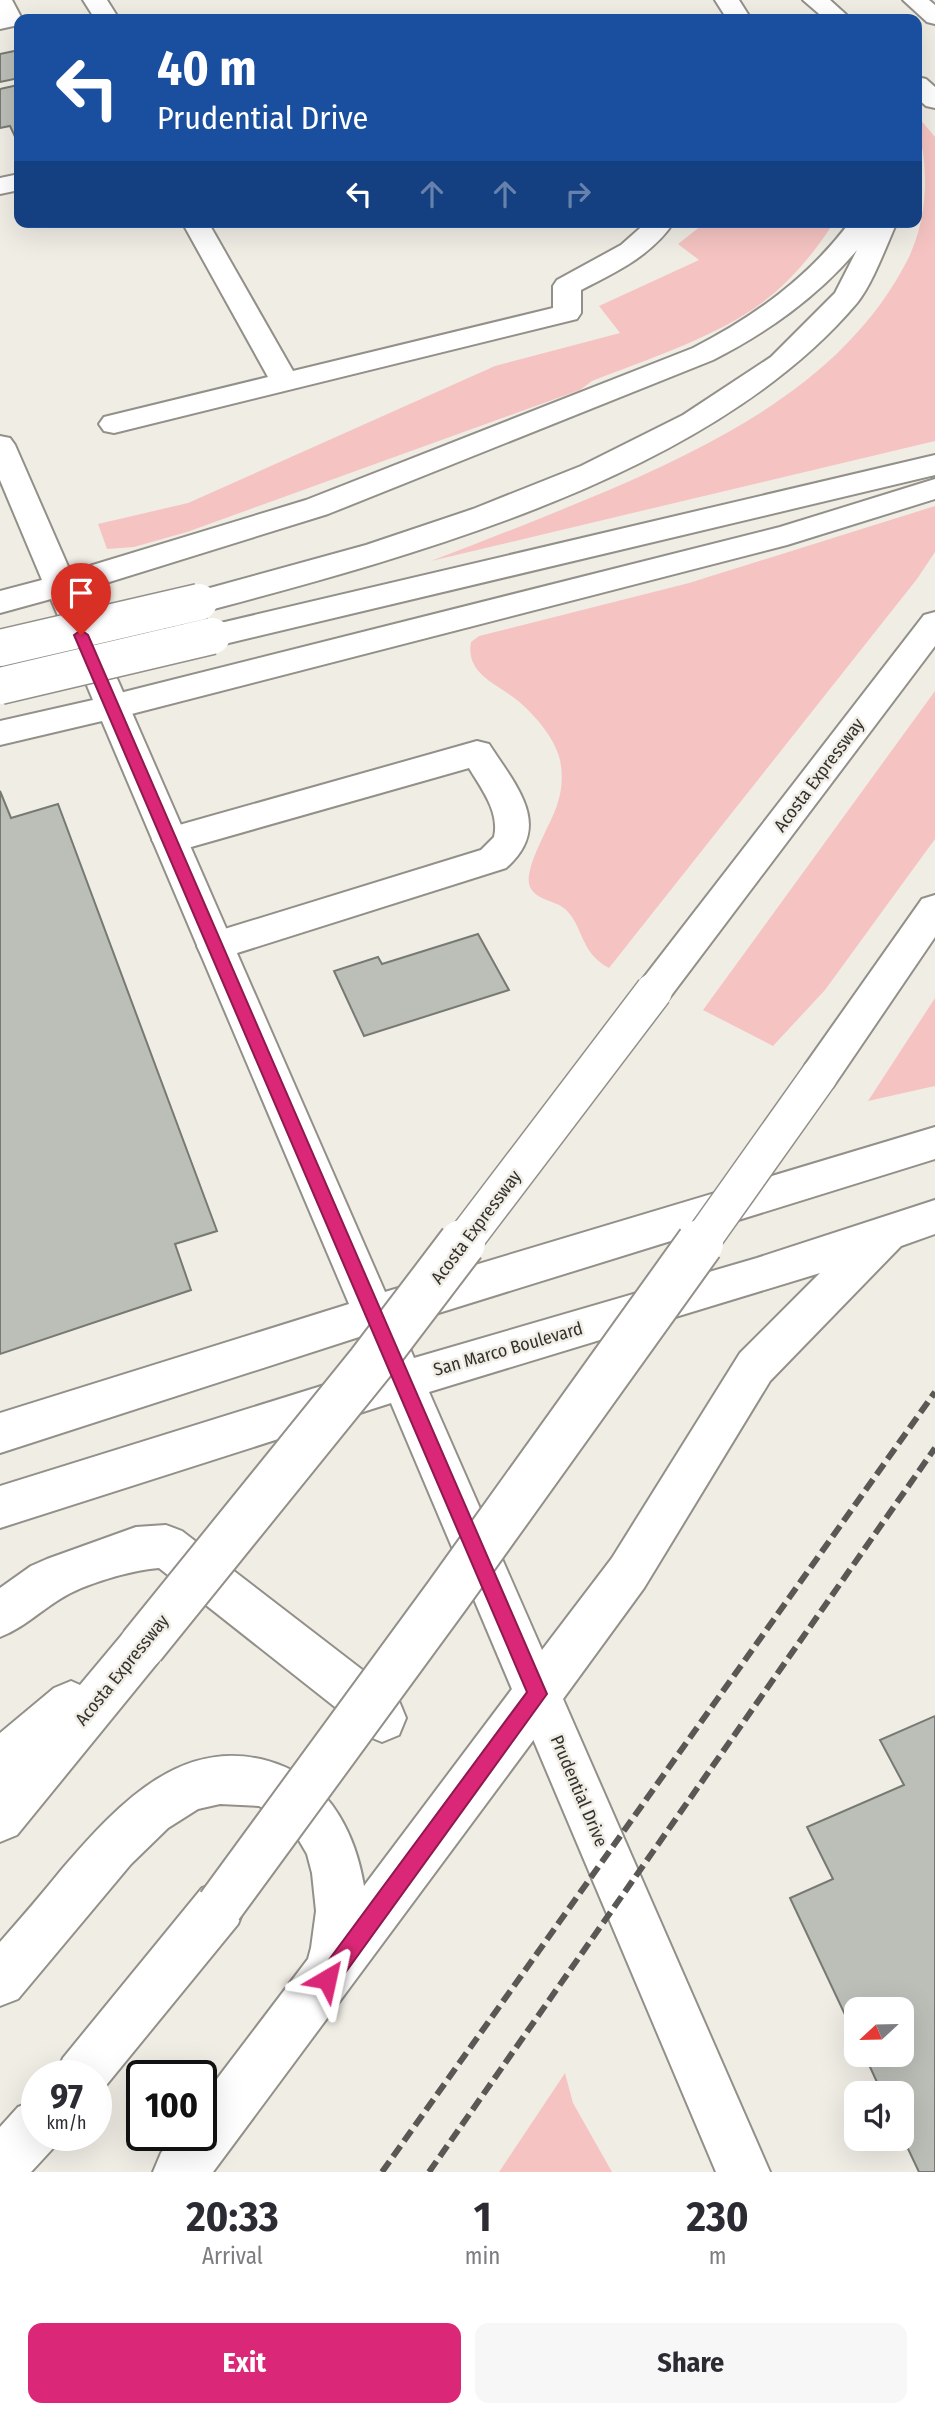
<!DOCTYPE html>
<html lang="en">
<head>
<meta charset="utf-8">
<style>
  :root { --surface:#fff; --page:#f7f7f7; --text:#2b2b33; --muted:#7c7c81; --accent:#db2777 }
  body { margin:0; font-family:"Fira Sans Condensed",sans-serif; background:var(--page); color:var(--text); height:100vh; display:flex; flex-direction:column; font-size:26px; white-space:nowrap }
  * { box-sizing:border-box; margin:0 }
  p { font-size:23px; color:var(--muted) }
  .icon { flex:none; width:38px; height:38px; fill:none; stroke:currentColor; stroke-width:2; stroke-linecap:round; stroke-linejoin:round }
  .map { position:relative; height:2172px; overflow:hidden }
  .panel { display:flex; flex-direction:column; background:var(--surface); flex:1 }
  .panel>* { flex:none }
  .top-card { position:absolute; left:14px; top:14px; width:908px; height:214px; border-radius:14px; box-shadow:0 7px 28px #0002; background:#1a4fa0; color:#fff; overflow:hidden }
  .needle { width:46px; rotate:248deg }
  .fabs { position:absolute; left:844px; top:1997px; display:grid; gap:14px }
  .fabs a { display:grid; place-items:center; width:70px; height:70px; border-radius:14px; background:var(--surface); box-shadow:0 7px 28px #0002; font-size:35px }
  .speed { position:absolute; left:21px; top:2060px; display:flex; gap:14px; font-size:35px; font-weight:700; text-align:center }
  .speed>* { display:grid; place-content:center; width:91px; height:91px; border-radius:50%; background:var(--surface); box-shadow:0 7px 28px #0002; line-height:1 }
  .speed small { font-size:18px; font-weight:400 }
  .speed .limit { border:4px solid #111; border-radius:10px; background:#fff; color:#111 }
  .pin { position:absolute; display:grid; place-items:center; width:60px; height:60px; color:#fff; margin:-72px -30px; border-radius:50% 50% 50% 0; rotate:-45deg; box-shadow:0 0 7px #0007 }
  .pin .icon { rotate:45deg }
  .me { position:absolute; width:77px; margin:-38px; rotate:36deg; stroke-linejoin:round; filter:drop-shadow(0 0 5px #0008) }
  .turn { display:flex; align-items:center; gap:24px; height:147px; padding:0 28px; font-size:32px }
  .turn .icon { width:91px; height:91px; stroke-width:2.5 }
  .turn b { display:block; font-size:49px; line-height:60px }
  .lanes { display:flex; align-items:center; height:66px; padding:0 28px; background:#0003; justify-content:center; gap:35px; direction:ltr }
  .lanes .off { opacity:.35 }
  .eta { display:flex; justify-content:space-evenly; align-items:center; height:119px; text-align:center }
  .eta b { font-size:42px; font-weight:700; line-height:49px }
  .button { display:flex; gap:14px; margin-top:auto; padding:14px 28px }
  .button a { flex:1; height:80px; border-radius:14px; background:var(--accent); color:#fff; font-size:28px; font-weight:700; line-height:80px; text-align:center }
  .button a+a { background:var(--page); color:var(--text) }
  .map>svg:first-child { display:block }
  .green { fill:#f5c4c2 }
  .building { fill:#bcbfb8; stroke:#777973; stroke-width:2 }
  .lines { fill:none; stroke-linecap:round; stroke-linejoin:round }
  .minor-casing { stroke:#939089; stroke-width:4 }
  .major-casing { stroke:#939089; stroke-width:4 }
  .highway-casing { stroke:#939089; stroke-width:4 }
  .minor { fill:#fff; fill-rule:evenodd }
  .major { fill:#fff; fill-rule:evenodd }
  .highway { fill:#fff; fill-rule:evenodd }
  .rail { stroke:#5a5854; stroke-width:6; stroke-dasharray:13 6; stroke-linecap:butt }
  .highway-bridge-far1-casing { stroke:#939089; stroke-width:39; stroke-linecap:butt }
  .highway-bridge-casing { stroke:#939089; stroke-width:50; stroke-linecap:butt }
  .highway-bridge-far1 { stroke:#fff; stroke-width:36 }
  .highway-bridge { stroke:#fff; stroke-width:46 }
  .route { fill:#db2777; stroke:#8e194d; stroke-width:2 }
  .labels { text-anchor:middle; dominant-baseline:central; stroke-width:5; stroke-linejoin:round; paint-order:stroke }
  .street-label { font-size:18px; fill:#33322f; stroke:#f0ede5 }
</style>
</head>
<body>
<div class="map">
<svg width="935" height="2172" viewBox="0 0 935 2172">
  <rect width="100%" height="100%" fill="#f0ede5"/>
  <path class="green" d="M919,118L935,137V441L431,561C491,538 550,515 609,490C726,439 849,377 909,257C924,225 928,188 923,153C922,143 915,125 919,118Z
    M706,222H834C815,252 791,281 763,302C717,337 645,360 592,381L580,390L187,532L134,547L107,549L98,524L188,503L495,366L620,333L599,306L699,260L678,244Z
    M935,506V552L917,579L609,968C579,952 584,926 565,909C555,900 537,901 530,887C522,869 553,822 558,802C562,789 563,775 560,760C555,738 534,714 517,700C497,684 465,674 471,642L479,636L689,583Z
    M935,691V839L825,990L773,1046L703,1010Z
    M935,998V1086L868,1101Z
    M565,2073L573,2103L612,2172H499Z"/>
  <path class="building" d="M19,50V78L0,82V54Z
    M18,85L19,87V145L10,126L0,128V89Z
    M0,791L11,818L58,804L217,1231L175,1244L191,1290L0,1354Z
    M478,934L509,990L364,1036L334,971L378,957L382,964Z
    M935,1716V2172H919L901,2134V2093H882L864,2054H901V2009H856V2038L790,1898L833,1879L807,1827L904,1785L880,1740Z"/>
  <g class="lines">
    <g class="minor-casing">
      <path id="minor" d="M0,0H12L22,19L18,25L0,29Z
        M83,0H107L119,19H95Z
        M715,0H739L751,19H727Z
        M19,174V190L0,194V178Z
        M182,222H208L293,371L553,308V286L557,280L621,245L647,222H674C651,256 616,272 581,290V313L577,319L114,433L104,431L99,424L104,417L268,377Z
        M477,741L489,744C516,786 554,826 506,868L215,960L202,956L197,946L202,936L481,850L494,837C500,812 481,788 469,768L170,853L158,849L152,840L158,831Z
        M166,1525L182,1531L369,1675L399,1701L406,1718L399,1735L382,1742L365,1735L335,1707L159,1568C132,1570 83,1584 60,1599C39,1612 23,1628 0,1637V1588L31,1566L47,1559L136,1527Z"/>
    </g>
    <g class="major-casing">
      <path id="major" d="M0,436L10,438L15,445L385,1292L935,1127V1159L400,1325L414,1358L757,1258L935,1200V1234L901,1246L770,1381L644,1588L563,1699L770,2172H716L391,1403L0,1528V1486L376,1369L362,1336L0,1453V1413L349,1304L102,721L0,745V721L93,700L51,599L0,613V591L42,580L0,480ZM820,1273L740,1353L612,1558L542,1650L429,1392Z"/>
    </g>
    <g class="highway-casing">
      <path id="highway" d="M803,0H830L851,19H825Z
        M903,0H929L935,5V24L927,22Z
        M917,77L926,79L935,87V108L926,106L917,98Z
        M850,222H897C886,246 873,283 857,303C710,477 413,556 199,613L188,610L183,602L188,594L366,545L473,509L581,466L683,415L771,357L835,293L857,250C816,298 769,331 713,360L328,514L61,597L50,594L45,586L50,578L306,500L693,348C755,316 808,278 850,222Z
        M935,455V475L212,647L201,644L196,636L201,628L212,625Z
        M935,479V499L787,545L112,719L100,715L95,707L100,699L112,695L780,527Z
        M935,612V646L667,1001L654,1006L641,1001L635,991L641,981L924,615Z
        M935,895V937L833,1087L819,1092L805,1087L800,1076L805,1065L922,899Z
        M142,1623L158,1630L165,1646L158,1662L17,1835L0,1842V1733L54,1688L71,1681L80,1685L126,1630Z
        M538,1671L555,1677L561,1694L555,1711L213,2172H153L161,2153L175,2135H201V2100L308,1959L311,1948L316,1911L312,1873L307,1854L297,1837L277,1816L259,1806L220,1804L198,1809L168,1828L131,1864L18,1999L0,2006V1942C21,1918 42,1894 62,1869C120,1802 188,1727 285,1767C332,1787 356,1837 364,1886L521,1677Z
        M220,1881L238,1888L245,1906L238,1924L99,2094L96,2096V2076H55L63,2058L202,1888Z
        M37,2100V2135H60L56,2145L31,2172H0V2127L18,2107Z"/>
    </g>
    <use href="#minor" class="minor"/>
    <use href="#major" class="major"/>
    <use href="#highway" class="highway"/>
    <path class="rail" d="M382,2172L935,1392
      M429,2172L935,1448"/>
    <g class="highway-bridge-far1-casing">
      <path id="highway-bridge-far1" d="M0,648L199,602
        M0,686L212,636
        M461,1245L654,991
        M699,1245L819,1076"/>
    </g>
    <g class="highway-bridge-casing">
      <path id="highway-bridge" d="M142,1646L370,1364L462,1243
        M220,1906L447,1596L700,1243"/>
    </g>
    <use href="#highway-bridge-far1" class="highway-bridge-far1"/>
    <use href="#highway-bridge" class="highway-bridge"/>
  </g>
  <path class="route" d="M81,630L88,635L547,1694L335,1987L327,1990L320,1987L317,1979L320,1972L527,1692L74,635Z"/>
  <g class="labels">
    <g class="street-label">
      <text transform="translate(819 775) rotate(-53)">Acosta Expressway</text>
      <text transform="translate(476 1227) rotate(-53)">Acosta Expressway</text>
      <text transform="translate(508 1349) rotate(-16)">San Marco Boulevard</text>
      <text transform="translate(122 1670) rotate(-51)">Acosta Expressway</text>
      <text transform="translate(579 1791) rotate(67)">Prudential Drive</text>
    </g>
  </g>
</svg>
<div class="fabs">
<a><svg class="needle" viewBox="-14 -14 28 28"><path d="M0-13l5 13h-10z" fill="#e53935"/><path d="M0 13l5-13h-10z" fill="#7c7c81"/></svg></a>
<a><svg class="icon" aria-label="sound" viewBox="0 0 24 24"><path d="M4 9h4l5-4v14l-5-4H4zM17 9q2 3 0 6"/></svg></a>
</div>
<div class="speed"><div>97<small>km/h</small></div><div class="limit">100</div></div>
<div class="pin" style="left:81px;top:635px;background:#d93025"><svg class="icon" aria-label="arrive" viewBox="0 0 24 24"><path d="M6 21V4h12l-3 4 3 4H6"/></svg></div>
<svg class="me" style="left:327px;top:1979px" viewBox="-20 -20 40 40"><path d="M0-17L14 15 0 8-14 15z" fill="#db2777" stroke="#fff" stroke-width="4"/></svg>
<div class="top-card">
<div class="turn"><svg class="icon" aria-label="left" viewBox="0 0 24 24"><path d="M17 20v-9H6M10 6l-5 5 5 5"/></svg><div><b>40 m</b>Prudential Drive</div></div>
<div class="lanes"><svg class="icon" aria-label="left" viewBox="0 0 24 24"><path d="M17 20v-9H6M10 6l-5 5 5 5"/></svg><svg class="icon off" aria-label="ahead" viewBox="0 0 24 24"><path d="M12 20V5M6 11l6-6 6 6"/></svg><svg class="icon off" aria-label="ahead" viewBox="0 0 24 24"><path d="M12 20V5M6 11l6-6 6 6"/></svg><svg class="icon off" aria-label="right" viewBox="0 0 24 24"><path d="M7 20v-9h11M14 6l5 5-5 5"/></svg></div>
</div>
</div>
<section class="panel">
<div class="eta">
<div><b>20:33</b><p>Arrival</p></div>
<div><b>1</b><p>min</p></div>
<div><b>230</b><p>m</p></div>
</div>
<div class="button"><a>Exit</a><a>Share</a></div>
</section>
</body>
</html>
